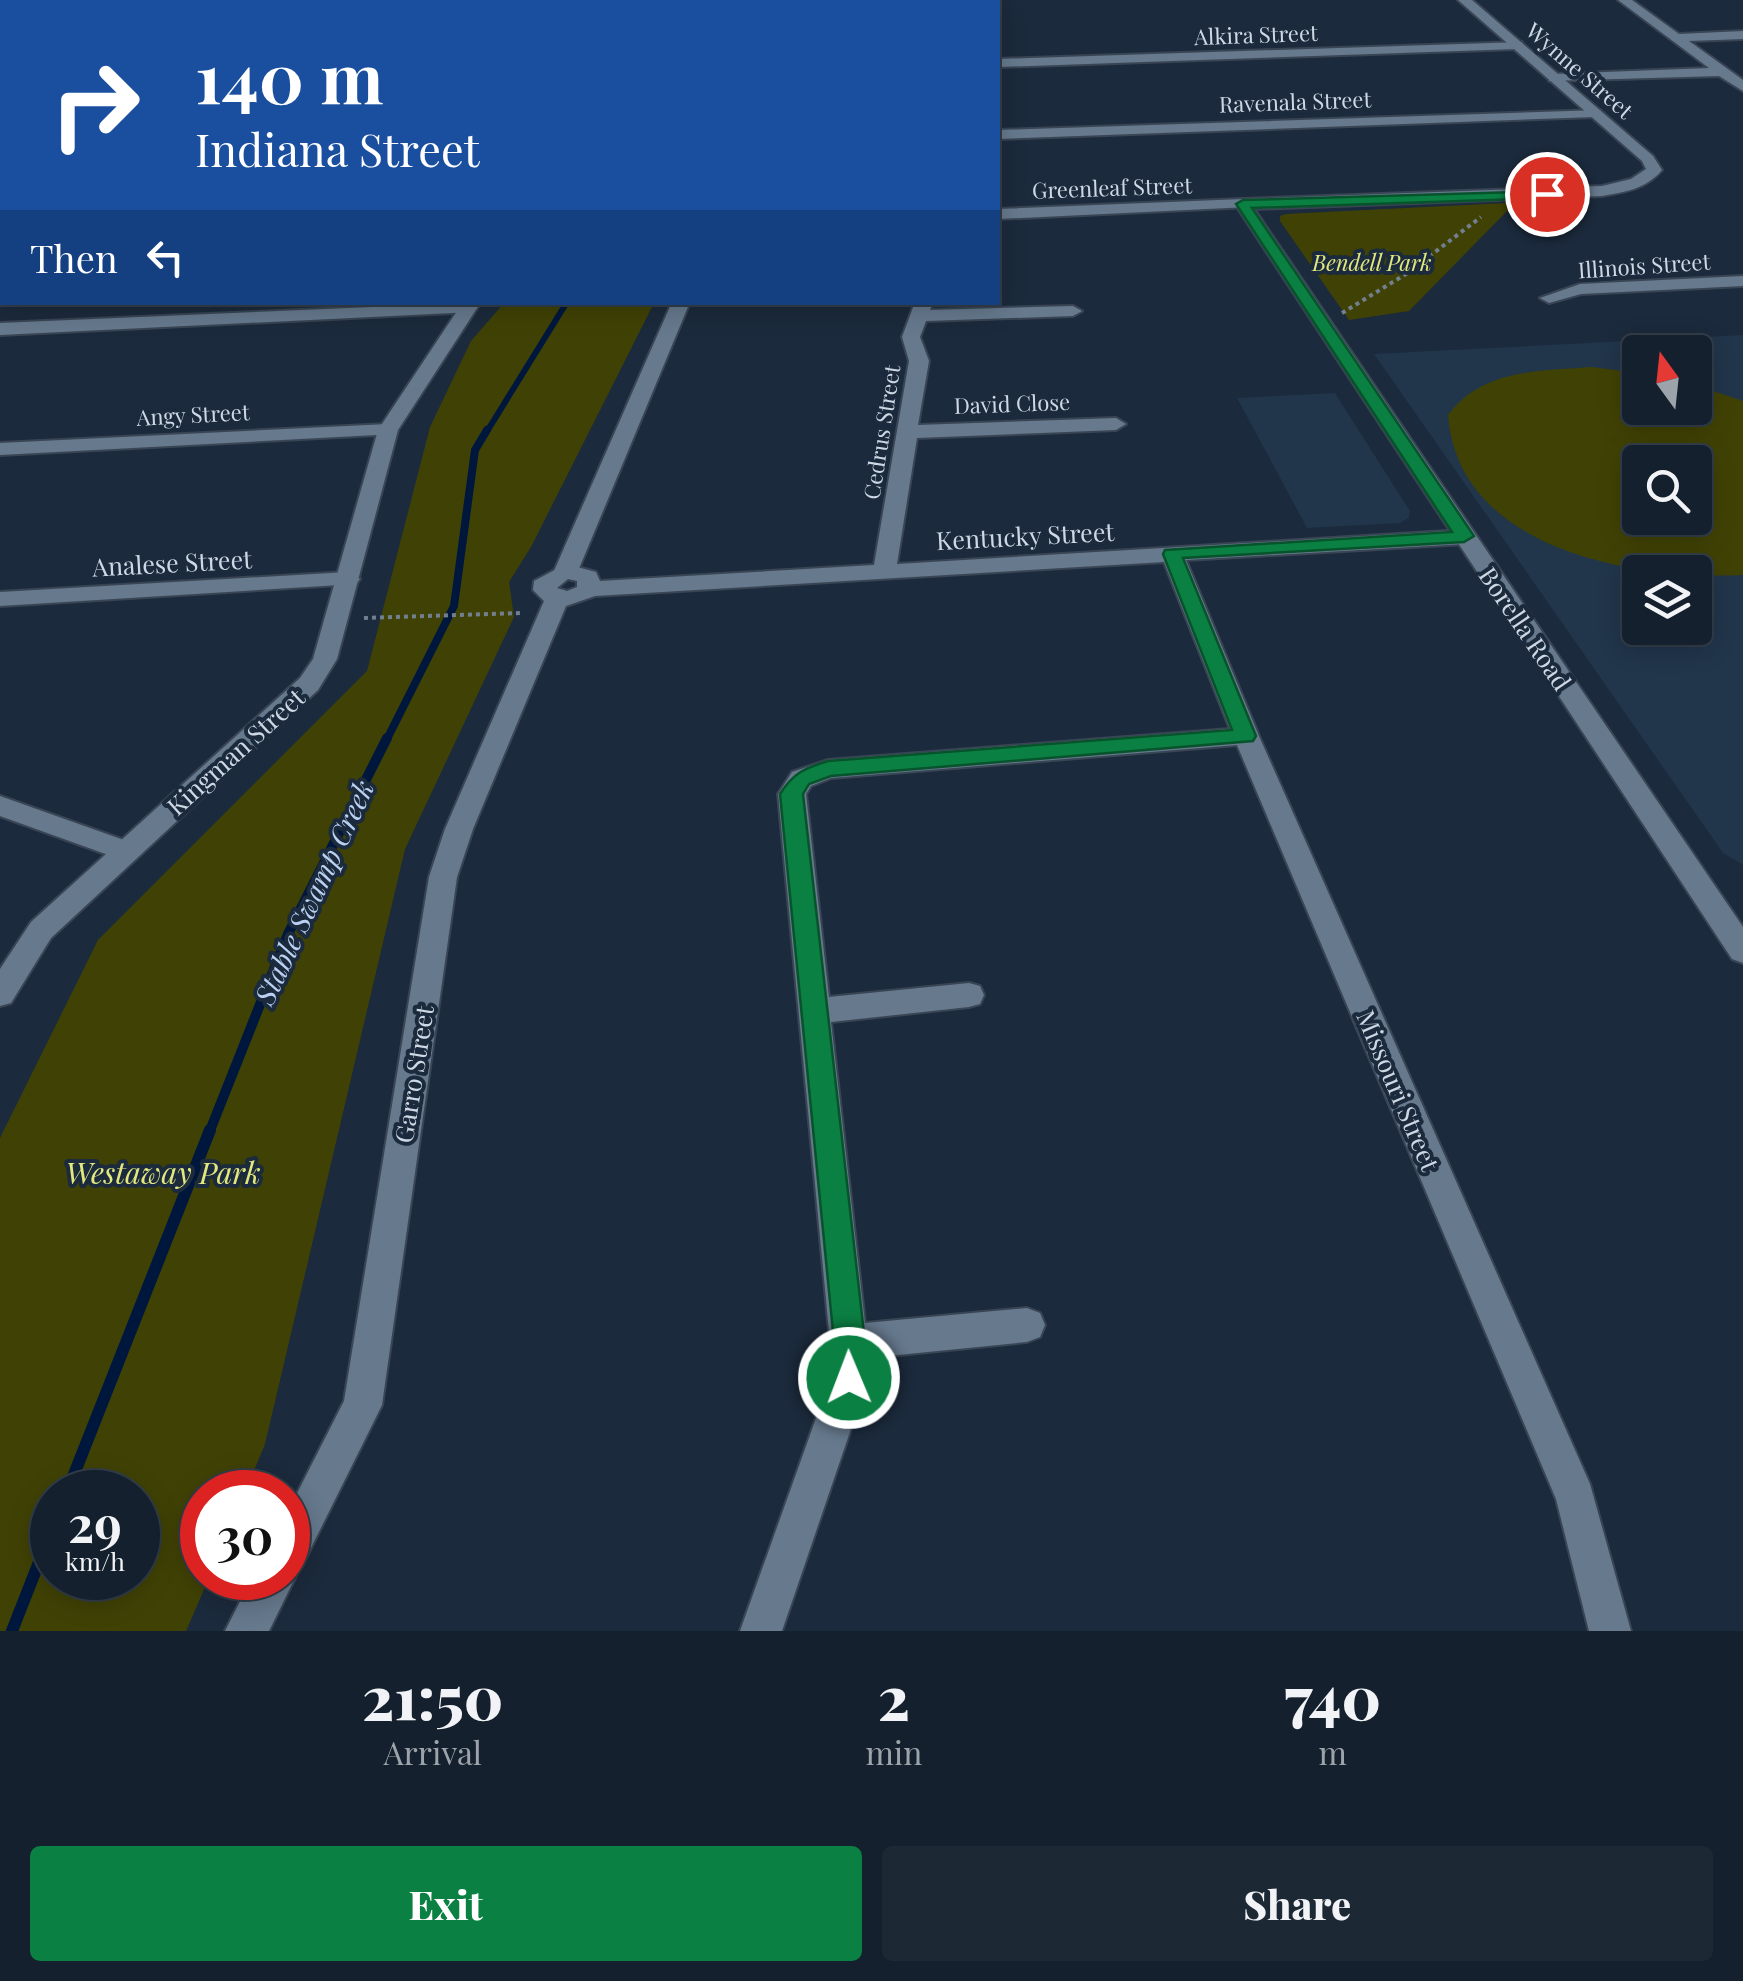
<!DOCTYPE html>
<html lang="en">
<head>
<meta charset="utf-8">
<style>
  :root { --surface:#14202d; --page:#1d2835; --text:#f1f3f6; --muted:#9da3aa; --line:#333e49; --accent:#0b8043 }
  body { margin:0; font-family:"Playfair Display",serif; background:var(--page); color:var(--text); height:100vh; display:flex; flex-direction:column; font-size:38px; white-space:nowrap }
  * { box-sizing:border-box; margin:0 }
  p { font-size:32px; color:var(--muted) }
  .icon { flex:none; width:55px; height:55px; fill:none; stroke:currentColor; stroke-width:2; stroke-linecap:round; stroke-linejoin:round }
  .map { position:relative; height:1631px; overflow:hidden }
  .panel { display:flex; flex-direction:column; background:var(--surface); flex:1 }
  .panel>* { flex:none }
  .hud { position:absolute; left:0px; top:0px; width:1000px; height:305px; box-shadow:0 5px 25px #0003,0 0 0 2px var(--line); background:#1a4fa0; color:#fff; overflow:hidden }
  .needle { width:65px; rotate:345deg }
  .buttons { position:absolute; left:1622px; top:335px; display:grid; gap:20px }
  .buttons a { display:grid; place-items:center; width:90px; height:90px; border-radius:10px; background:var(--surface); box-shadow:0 5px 25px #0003,0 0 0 2px var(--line); font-size:50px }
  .speed { position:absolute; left:30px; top:1470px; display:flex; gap:20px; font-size:50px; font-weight:700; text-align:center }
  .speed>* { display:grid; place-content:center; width:130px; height:130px; border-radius:50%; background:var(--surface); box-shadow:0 5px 25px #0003,0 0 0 2px var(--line); line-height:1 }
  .speed small { font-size:25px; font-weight:400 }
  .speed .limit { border:15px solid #d22; background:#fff; color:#111 }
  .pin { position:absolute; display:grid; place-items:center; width:85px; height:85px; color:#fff; margin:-42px; border:5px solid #fff; border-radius:50%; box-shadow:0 2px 10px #0007 }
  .me { position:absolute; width:110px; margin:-55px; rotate:359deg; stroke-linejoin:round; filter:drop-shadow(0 0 8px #0008) }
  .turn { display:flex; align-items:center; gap:35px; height:210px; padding:0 30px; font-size:45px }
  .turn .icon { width:130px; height:130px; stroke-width:2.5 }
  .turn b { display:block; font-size:70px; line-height:85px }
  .then { display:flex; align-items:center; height:95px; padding:0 30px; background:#0003; gap:20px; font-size:38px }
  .eta { display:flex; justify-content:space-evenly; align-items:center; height:170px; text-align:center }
  .eta b { font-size:60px; font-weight:800; line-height:70px }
  .action { display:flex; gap:20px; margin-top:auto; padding:20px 30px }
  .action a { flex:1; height:115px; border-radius:10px; background:var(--accent); color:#fff; font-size:40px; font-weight:800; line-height:115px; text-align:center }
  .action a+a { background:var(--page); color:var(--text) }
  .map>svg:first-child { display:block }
  .built { fill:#21354b; fill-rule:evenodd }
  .green { fill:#404205; fill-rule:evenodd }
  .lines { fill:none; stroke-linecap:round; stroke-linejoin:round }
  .stream-far3 { stroke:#00173d; stroke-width:6 }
  .stream-far2 { stroke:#00173d; stroke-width:8 }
  .stream-far1 { stroke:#00173d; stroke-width:10 }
  .stream { stroke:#00173d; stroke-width:12 }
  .minor-casing { stroke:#394554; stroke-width:4 }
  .tertiary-casing { stroke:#394554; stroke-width:4 }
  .path { stroke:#727f8e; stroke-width:4; stroke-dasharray:4 4; stroke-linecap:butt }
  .minor { fill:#66798d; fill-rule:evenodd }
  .tertiary { fill:#66798d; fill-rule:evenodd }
  .route { fill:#0b8043; stroke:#07532c; stroke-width:2.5 }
  .labels { text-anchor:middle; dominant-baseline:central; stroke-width:8; stroke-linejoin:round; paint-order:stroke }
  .far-street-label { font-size:22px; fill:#ced8e4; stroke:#1b2a3c }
  .far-park-label { font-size:22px; font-style:italic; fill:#e2e87e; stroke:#1b2a3c }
  .street-label { font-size:25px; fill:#ced8e4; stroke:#1b2a3c }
  .water-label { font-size:28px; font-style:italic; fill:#bbd1f2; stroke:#1b2a3c }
  .near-park-label { font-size:30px; font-style:italic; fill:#e2e87e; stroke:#1b2a3c }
</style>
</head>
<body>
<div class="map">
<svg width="1743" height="1631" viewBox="0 0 1743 1631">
  <rect width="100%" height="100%" fill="#1b2a3c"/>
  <path class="built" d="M1743,335V865L1723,853L1374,354ZM1640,352H1695V408H1640ZM1640,462H1695V518H1640ZM1640,572H1695V628H1640Z
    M1335,393L1410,511L1409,518L1400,523L1307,528L1237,398Z"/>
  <path class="green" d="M1506,203L1510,208L1409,311L1349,320L1280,221V216L1286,214Z
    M504,303H654L531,547L509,582L514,617L405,849L265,1444L245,1492H202V1578H209L186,1631H0V1138L98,940L367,671L430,427L471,341ZM138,1492V1578H52V1492Z
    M1591,367L1640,373V408H1695V385L1743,401V575C1639,580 1458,552 1448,415C1482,369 1539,371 1591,367ZM1695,462V518H1640V462Z"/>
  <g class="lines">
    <path class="stream-far3" d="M486,433L567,302"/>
    <path class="stream-far2" d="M386,741L454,606L475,450L487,430"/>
    <path class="stream-far1" d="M209,1133L288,934L387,738"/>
    <path class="stream" d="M67,1492L210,1130
      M12,1631L52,1529"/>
    <g class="minor-casing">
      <path id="minor" d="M1618,0H1632L1679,34L1743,31V39L1689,41L1743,80V91L1719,76L1549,81V75L1554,74L1709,68Z
        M1522,42V48L1517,49L998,67V59Z
        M0,88H2V96H0Z
        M1600,110L1602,113L1595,117L998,139V130Z
        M2,130V142L0,143V131Z
        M1243,199L1251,204L1249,207L998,219V209Z
        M1743,276V286L1581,294L1549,303L1540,298L1580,284Z
        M915,302H933L930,310L1073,306L1082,311L1073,316L926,321L920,337L929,361L918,425L1116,418L1126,424L1116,430L917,438L897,564L1464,530L1475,537L1464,544L1186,560L1259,736L1590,1484L1631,1631H1589L1556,1499L1237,745L831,778L811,786L806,794L829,997L969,983L980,986L984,995L980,1004L969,1007L831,1022L865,1323L1027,1308L1040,1313L1045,1325L1040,1337L1027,1342L868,1358V1379L782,1631H740L830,1379V1342L778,794L792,772L828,760L1230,729L1164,562L595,596L566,606L473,829L457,877L382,1405L302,1566L292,1571L295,1578L269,1631H225L252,1578H288V1511L344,1401L429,877L445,829L544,601L533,590L534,581L566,564L596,572L600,581L874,565L909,361L902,337ZM568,579L577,581V587L567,591L557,588Z
        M467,303L476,308L473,312L0,335V323Z
        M388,424L398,430L395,434L0,455V443Z
        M348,572L360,579L356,584L0,606V592Z
        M0,796L135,844L139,851L135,858L125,861L0,816Z"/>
    </g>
    <g class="tertiary-casing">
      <path id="tertiary" d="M879,0H896L897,2H878Z
        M1458,0H1472L1653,156L1662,170C1646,189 1625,192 1602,196L1254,209L1743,927V963L1732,959L1235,204L1243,199L1602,186L1631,179L1646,169L1642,161Z
        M2,25V33L0,34V26Z
        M463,302H481L398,430L337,659L318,690L51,938L11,1003L0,1006V969L31,922L300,678L313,659L378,430Z
        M672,302H690L578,571L574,576H558L554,571Z"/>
    </g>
    <path class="path" d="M1342,313L1406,274L1481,217
      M364,618L523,613"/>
    <use href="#minor" class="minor"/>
    <use href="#tertiary" class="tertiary"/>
  </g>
  <path class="route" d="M1551,191L1553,194L1547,198L1252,208L1474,536L1464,542L1183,558L1256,736L1253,741L831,776L809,784L803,794L865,1342V1378L860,1389L849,1394L838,1389L834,1378V1342L780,794C793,773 805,768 828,761L1232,730L1163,554L1165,550L1452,532L1236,204L1243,200Z"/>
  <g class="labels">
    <g class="far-street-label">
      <text transform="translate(1256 34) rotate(-2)">Alkira Street</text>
      <text transform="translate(1580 70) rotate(41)">Wynne Street</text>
      <text transform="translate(1295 101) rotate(-2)">Ravenala Street</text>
      <text transform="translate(1112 187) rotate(-2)">Greenleaf Street</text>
      <text transform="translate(1644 265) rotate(-4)">Illinois Street</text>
      <text transform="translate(1012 403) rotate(-2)">David Close</text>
      <text transform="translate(193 414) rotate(-3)">Angy Street</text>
      <text transform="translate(881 432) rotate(-81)">Cedrus Street</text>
    </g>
    <g class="far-park-label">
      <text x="1372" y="262">Bendell Park</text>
    </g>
    <g class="street-label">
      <text transform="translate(1025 535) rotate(-3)">Kentucky Street</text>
      <text transform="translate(172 562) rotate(-3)">Analese Street</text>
      <text transform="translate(1526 628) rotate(56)">Borella Road</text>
      <text transform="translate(235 751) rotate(-42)">Kingman Street</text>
      <text transform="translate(413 1074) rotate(-81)">Garro Street</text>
      <text transform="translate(1399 1090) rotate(67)">Missouri Street</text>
    </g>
    <g class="water-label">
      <text transform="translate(313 892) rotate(-65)">Stable Swamp Creek</text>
    </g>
    <g class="near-park-label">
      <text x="163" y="1172">Westaway Park</text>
    </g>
  </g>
</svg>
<div class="buttons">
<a><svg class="needle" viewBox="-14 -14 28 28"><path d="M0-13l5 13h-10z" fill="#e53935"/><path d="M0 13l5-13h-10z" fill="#9da3aa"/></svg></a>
<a><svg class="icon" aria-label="search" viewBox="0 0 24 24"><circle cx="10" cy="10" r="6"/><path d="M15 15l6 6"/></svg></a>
<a><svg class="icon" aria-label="layers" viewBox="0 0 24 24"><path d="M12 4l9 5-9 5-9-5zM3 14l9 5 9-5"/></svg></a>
</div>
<div class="speed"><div>29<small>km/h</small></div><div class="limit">30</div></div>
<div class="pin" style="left:1547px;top:194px;background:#d93025"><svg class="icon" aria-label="arrive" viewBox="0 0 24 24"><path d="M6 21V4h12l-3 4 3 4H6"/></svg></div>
<svg class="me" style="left:849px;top:1378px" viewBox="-20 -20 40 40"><circle r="17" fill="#0b8043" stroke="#fff" stroke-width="3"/><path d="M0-11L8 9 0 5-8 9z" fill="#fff"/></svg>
<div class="hud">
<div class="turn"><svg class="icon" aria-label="right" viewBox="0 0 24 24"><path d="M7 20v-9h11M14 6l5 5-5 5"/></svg><div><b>140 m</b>Indiana Street</div></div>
<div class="then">Then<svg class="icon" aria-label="left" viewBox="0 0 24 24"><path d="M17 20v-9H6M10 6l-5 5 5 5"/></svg></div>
</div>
</div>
<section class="panel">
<div class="eta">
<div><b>21:50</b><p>Arrival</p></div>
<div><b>2</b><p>min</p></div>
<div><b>740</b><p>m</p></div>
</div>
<div class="action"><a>Exit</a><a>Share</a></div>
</section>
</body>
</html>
